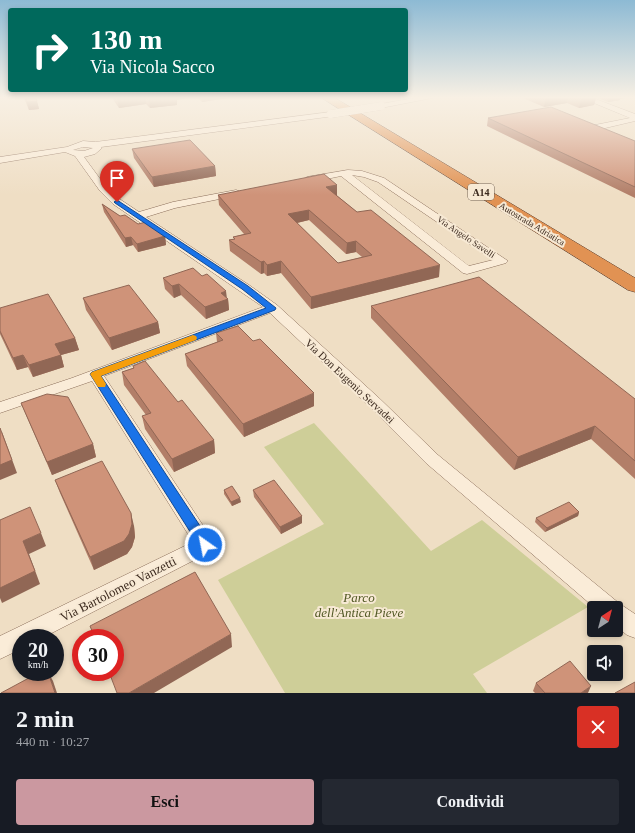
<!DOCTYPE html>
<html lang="it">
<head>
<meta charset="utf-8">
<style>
  :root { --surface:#171b24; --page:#242831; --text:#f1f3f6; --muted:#9ea1a6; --accent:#cb98a0 }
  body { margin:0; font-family:Georgia,serif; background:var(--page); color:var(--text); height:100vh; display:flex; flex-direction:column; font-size:15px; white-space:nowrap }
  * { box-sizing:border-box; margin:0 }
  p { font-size:13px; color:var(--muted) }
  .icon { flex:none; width:22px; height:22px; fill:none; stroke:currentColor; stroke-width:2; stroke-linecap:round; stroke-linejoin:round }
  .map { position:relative; height:693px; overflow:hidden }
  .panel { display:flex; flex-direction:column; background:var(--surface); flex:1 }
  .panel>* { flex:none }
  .guide { position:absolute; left:8px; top:8px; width:400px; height:84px; border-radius:4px; box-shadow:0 2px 6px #0003; background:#00695c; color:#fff; overflow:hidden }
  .needle { width:26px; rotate:36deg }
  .buttons { position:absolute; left:587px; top:601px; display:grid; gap:8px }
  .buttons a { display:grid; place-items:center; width:36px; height:36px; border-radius:4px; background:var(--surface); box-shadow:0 2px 6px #0003; font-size:20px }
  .speed { position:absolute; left:12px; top:629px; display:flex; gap:8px; font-size:20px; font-weight:700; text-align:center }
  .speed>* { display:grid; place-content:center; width:52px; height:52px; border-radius:50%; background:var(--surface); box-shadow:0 2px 6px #0003; line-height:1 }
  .speed small { font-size:10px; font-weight:400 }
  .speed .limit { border:6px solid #d22; background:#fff; color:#111 }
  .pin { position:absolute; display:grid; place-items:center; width:34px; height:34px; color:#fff; margin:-41px -17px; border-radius:50% 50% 50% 0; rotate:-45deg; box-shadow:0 0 4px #0007 }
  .pin .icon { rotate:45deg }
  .me { position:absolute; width:44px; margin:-22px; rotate:327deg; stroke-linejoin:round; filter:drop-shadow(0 0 3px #0008) }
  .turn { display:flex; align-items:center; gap:14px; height:84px; padding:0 16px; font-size:18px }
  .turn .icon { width:52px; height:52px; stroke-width:2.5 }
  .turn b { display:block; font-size:28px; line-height:34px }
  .round { display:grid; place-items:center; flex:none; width:42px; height:42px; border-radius:4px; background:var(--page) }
  .overview { display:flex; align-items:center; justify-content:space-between; height:68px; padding:0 16px }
  h1 { font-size:24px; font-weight:800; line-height:30px }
  .action { display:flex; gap:8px; margin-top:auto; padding:8px 16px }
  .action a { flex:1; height:46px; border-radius:4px; background:var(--accent); color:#111; font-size:16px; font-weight:800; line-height:46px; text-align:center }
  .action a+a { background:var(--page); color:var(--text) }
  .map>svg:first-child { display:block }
  .green { fill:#cece98 }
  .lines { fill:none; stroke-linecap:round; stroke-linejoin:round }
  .minor-casing { stroke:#8b6e5a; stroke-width:1 }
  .highway-casing { stroke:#593d2e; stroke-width:1 }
  .minor { fill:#faecd8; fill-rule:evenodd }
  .highway { fill:#e19253; fill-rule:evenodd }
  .minor-bridge-casing { stroke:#8b6e5a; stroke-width:8; stroke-linecap:butt }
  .minor-bridge { stroke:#faecd8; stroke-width:8 }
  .wall { fill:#b27e68; fill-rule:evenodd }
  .shaded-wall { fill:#916755 }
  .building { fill:#cf9379; stroke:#916755; fill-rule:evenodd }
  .route { fill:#1a73e8; stroke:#114b97 }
  .slow { fill:#f59e0b }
  .labels { text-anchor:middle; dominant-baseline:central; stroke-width:4; stroke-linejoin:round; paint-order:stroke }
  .far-street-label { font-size:9px; fill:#3b291e; stroke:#f7e9d4 }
  .shield { fill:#f7e9d4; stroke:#736355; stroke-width:1 }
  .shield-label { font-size:10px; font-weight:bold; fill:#3b291e }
  .street-label { font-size:11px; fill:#3b291e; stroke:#f7e9d4 }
  .near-street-label { font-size:13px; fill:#3b291e; stroke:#f7e9d4 }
  .near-park-label { font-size:13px; font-style:italic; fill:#515824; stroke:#f7e9d4 }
</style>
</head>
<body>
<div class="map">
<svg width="635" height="693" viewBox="0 0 635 693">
  <rect width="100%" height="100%" fill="#efdec4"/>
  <path class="green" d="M314,423L431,551L482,520L588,607L473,674L487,693H285L218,580L324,524L264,447Z"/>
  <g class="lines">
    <g class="minor-casing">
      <path id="minor" d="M414,98H432L381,108L377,106L381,104Z
        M582,98H593L635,114V121L601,129L635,143V149L589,128L590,126L630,118Z
        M331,112L335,114L334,116L101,147L102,148L95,154L84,157L106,187L121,200L139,212L173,202L236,190L239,191L241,193L239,195L175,208L146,217L249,285L277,305L379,398L438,455L620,604L635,614V638L627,635L616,626V608H595L426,463L369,406L270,313L104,376L212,539L215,545L212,551L42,638H21V649L0,659V636L193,542L92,381L0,413V402L72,378L263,307L113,204L100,191L75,156L65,152L0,163V157L67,147L83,141L95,142ZM83,147L93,148L84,151L73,150Z
        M348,170L362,171L384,178L508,261L506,263L467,274L463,273L341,176L307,183L302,180L307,177ZM352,175L364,177L378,182L493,260L469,266Z"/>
    </g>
    <g class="highway-casing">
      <path id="highway" d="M322,98H335L635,278V292L628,290Z"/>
    </g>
    <use href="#minor" class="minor"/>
    <use href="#highway" class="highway"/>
    <g class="minor-bridge-casing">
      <path id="minor-bridge" d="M331,114L381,106"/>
    </g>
    <use href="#minor-bridge" class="minor-bridge"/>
  </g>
  <path class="wall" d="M24,98H36L39,109L29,110Z
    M112,98H187L177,100V105L150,108L146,104L119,108Z
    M198,98H228L202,102Z
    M523,98H596L594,105L579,108L567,103L544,107Z
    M598,98H625L620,99V100L608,102Z
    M488,118L635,141V198L487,126Z
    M132,149L215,166L216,176L154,187L134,158Z
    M337,185L336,195L357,212L439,277L311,309L281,273L267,276L264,273L261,274L230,251L229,240L234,239L233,237L244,234L219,205L218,195ZM309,220L346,254L356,252L362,257L338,263L297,223Z
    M102,204L120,216L165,236L166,245L138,252L133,245L126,247L104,212Z
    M163,278L228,299L229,310L206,319L181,295L174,298L165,289Z
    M83,298L158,322L160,333L112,350L86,310Z
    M371,306L635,399V479L591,439L514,470L371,318Z
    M0,308L75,338L79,350L61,355L64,367L33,377L28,367L17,370L0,334Z
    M216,333L314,406L244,437L187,366L185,354L217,342Z
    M133,366L178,402L214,440L215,453L174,472L145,429L142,416L146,415L124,385L122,372L133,368Z
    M21,403L93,444L96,457L52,475L26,415Z
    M55,480L134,526L135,537L132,547L127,554L94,570L60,493Z
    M224,490L241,502L232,506L224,494Z
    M253,490L302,516V523L281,534L254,497Z
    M579,512L578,516L545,532L535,522L536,518Z
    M536,683L588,693H535L533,691Z"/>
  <path class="shaded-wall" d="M117,98H146V104L119,108Z
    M149,98H187L177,100V105L150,108Z
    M202,98H228L202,102Z
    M546,98H568L567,103L544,107Z
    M583,98H596L594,105L579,108L581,99Z
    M609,98H625L620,99V100L608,102Z
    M37,101L39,109L29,110L27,102Z
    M215,166L216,176L154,187L152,177Z
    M337,185V195L326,197V187Z
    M309,210V220L288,225V214Z
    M165,236L166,245L138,252L137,244Z
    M131,237L133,245L126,247L125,238Z
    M356,241V252L346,254L347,243Z
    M264,261V273L261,274V262Z
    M281,261V273L267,276V265Z
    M440,265L439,277L311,309V297Z
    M179,284L181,295L174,298L172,286Z
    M226,291L227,299H228L229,310L206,319L205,307L221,293Z
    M158,322L160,333L112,350L109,338Z
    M75,338L79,350L61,355L64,367L33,377L29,365L55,344Z
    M23,355L28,367L17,370L13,358Z
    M314,393V406L244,437L243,424Z
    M595,426L591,439L514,470L518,457Z
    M2,432L17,473L0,480V465Z
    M214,440L215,453L174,472L172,459Z
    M93,444L96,457L52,475L47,462Z
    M240,498L241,502L232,506L231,502Z
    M579,512L578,516L545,532L547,528Z
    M131,513L134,526L135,537L132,547L127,554L94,570L90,557Z
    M302,516V523L281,534L280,527Z
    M41,533L46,546L29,554L40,584L2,603L0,598V588L23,541Z
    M231,634L232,647L154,693H129Z
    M48,672L53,681L57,693H55Z
    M591,686L588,693H581Z"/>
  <path class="building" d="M26,98H36L37,101L27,102Z
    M551,107L635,141V187L488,118Z
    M190,140L215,166L152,177L132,149Z
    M324,174L337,185L326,187L357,212L371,210L440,265L311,297L281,261L267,265L264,261L261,262L229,240L235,239L233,237L251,233L218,195ZM309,210L347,243L356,241L372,255L338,263L288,214Z
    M102,204L120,216L125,215L138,224L146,222L165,236L137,244L131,237L125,238Z
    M193,268L202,276L207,274L226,291L221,293L228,299L205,307L179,284L172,286L163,278Z
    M479,277L635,399V461L595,426L518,457L371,306Z
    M129,285L158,322L109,338L83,298Z
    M48,294L75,338L55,344L61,355L29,365L23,355L13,358L0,331V308Z
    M238,326L253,341L260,339L314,393L243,424L185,354L223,340L216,333Z
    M145,361L178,402L182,400L214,440L172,459L142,416L151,413L122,372L134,368L133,366Z
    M47,394L68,397L93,444L47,462L21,403Z
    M0,428L12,460L0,465Z
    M102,461L131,513L132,524L129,534L124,541L90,557L55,480Z
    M274,480L302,516L280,527L253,490Z
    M232,486L240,498L231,502L224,490Z
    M569,502L579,512L547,528L536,518Z
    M30,507L41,533L23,541L35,571L0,588V520Z
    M195,572L231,634L129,693H117L109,672H115V638H95L90,626Z
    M570,661L591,686L581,693H545L536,683Z
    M40,672H48L55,693H1Z
    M635,682V693H615Z"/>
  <linearGradient id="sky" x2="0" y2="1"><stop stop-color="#8dbad4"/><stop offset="0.5" stop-color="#f8f0e4"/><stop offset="1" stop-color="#f8f0e4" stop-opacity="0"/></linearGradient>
  <rect width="635" height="195" fill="url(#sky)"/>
  <path class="route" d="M117,200L248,286L276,308L275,310L101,376L210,541L211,545L210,549L205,550L201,549L90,374L92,372L266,308L242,289L115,203L114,202Z"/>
  <path class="slow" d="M193,335L196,336L197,338L196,340L101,376L106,384L105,387H98L90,374L92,372Z"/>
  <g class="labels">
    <g class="far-street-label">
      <text transform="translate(532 224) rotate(31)">Autostrada Adriatica</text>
      <text transform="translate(466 237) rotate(34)">Via Angelo Savelli</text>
    </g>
    <rect class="shield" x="468" y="184" width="26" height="16" rx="3"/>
    <g class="shield-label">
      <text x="481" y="192">A14</text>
    </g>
    <g class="street-label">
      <text transform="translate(350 381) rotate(43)">Via Don Eugenio Servadei</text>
    </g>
    <g class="near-street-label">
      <text transform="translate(118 589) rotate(-27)">Via Bartolomeo Vanzetti</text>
    </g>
    <g class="near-park-label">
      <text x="359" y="597">Parco<tspan x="359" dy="15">dell'Antica Pieve</tspan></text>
    </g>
  </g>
</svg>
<div class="buttons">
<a><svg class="needle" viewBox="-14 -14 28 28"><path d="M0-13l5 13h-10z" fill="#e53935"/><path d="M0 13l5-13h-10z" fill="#9ea1a6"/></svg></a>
<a><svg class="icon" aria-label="sound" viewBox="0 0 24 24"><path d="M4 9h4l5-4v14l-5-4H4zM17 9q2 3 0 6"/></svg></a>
</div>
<div class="speed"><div>20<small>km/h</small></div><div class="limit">30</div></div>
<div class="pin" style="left:117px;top:202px;background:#d93025"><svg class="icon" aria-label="arrive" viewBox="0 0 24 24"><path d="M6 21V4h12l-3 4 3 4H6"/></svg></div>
<svg class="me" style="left:205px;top:545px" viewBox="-20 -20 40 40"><circle r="17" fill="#1a73e8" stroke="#fff" stroke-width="3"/><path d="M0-11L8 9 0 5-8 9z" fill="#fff"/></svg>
<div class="guide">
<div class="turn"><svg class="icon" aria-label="right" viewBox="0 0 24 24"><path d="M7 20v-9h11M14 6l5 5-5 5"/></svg><div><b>130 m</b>Via Nicola Sacco</div></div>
</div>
</div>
<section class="panel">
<div class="overview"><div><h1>2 min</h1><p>440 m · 10:27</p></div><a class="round" style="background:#d93025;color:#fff"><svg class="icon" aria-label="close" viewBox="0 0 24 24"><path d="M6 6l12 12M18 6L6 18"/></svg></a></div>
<div class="action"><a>Esci</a><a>Condividi</a></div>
</section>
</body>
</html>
